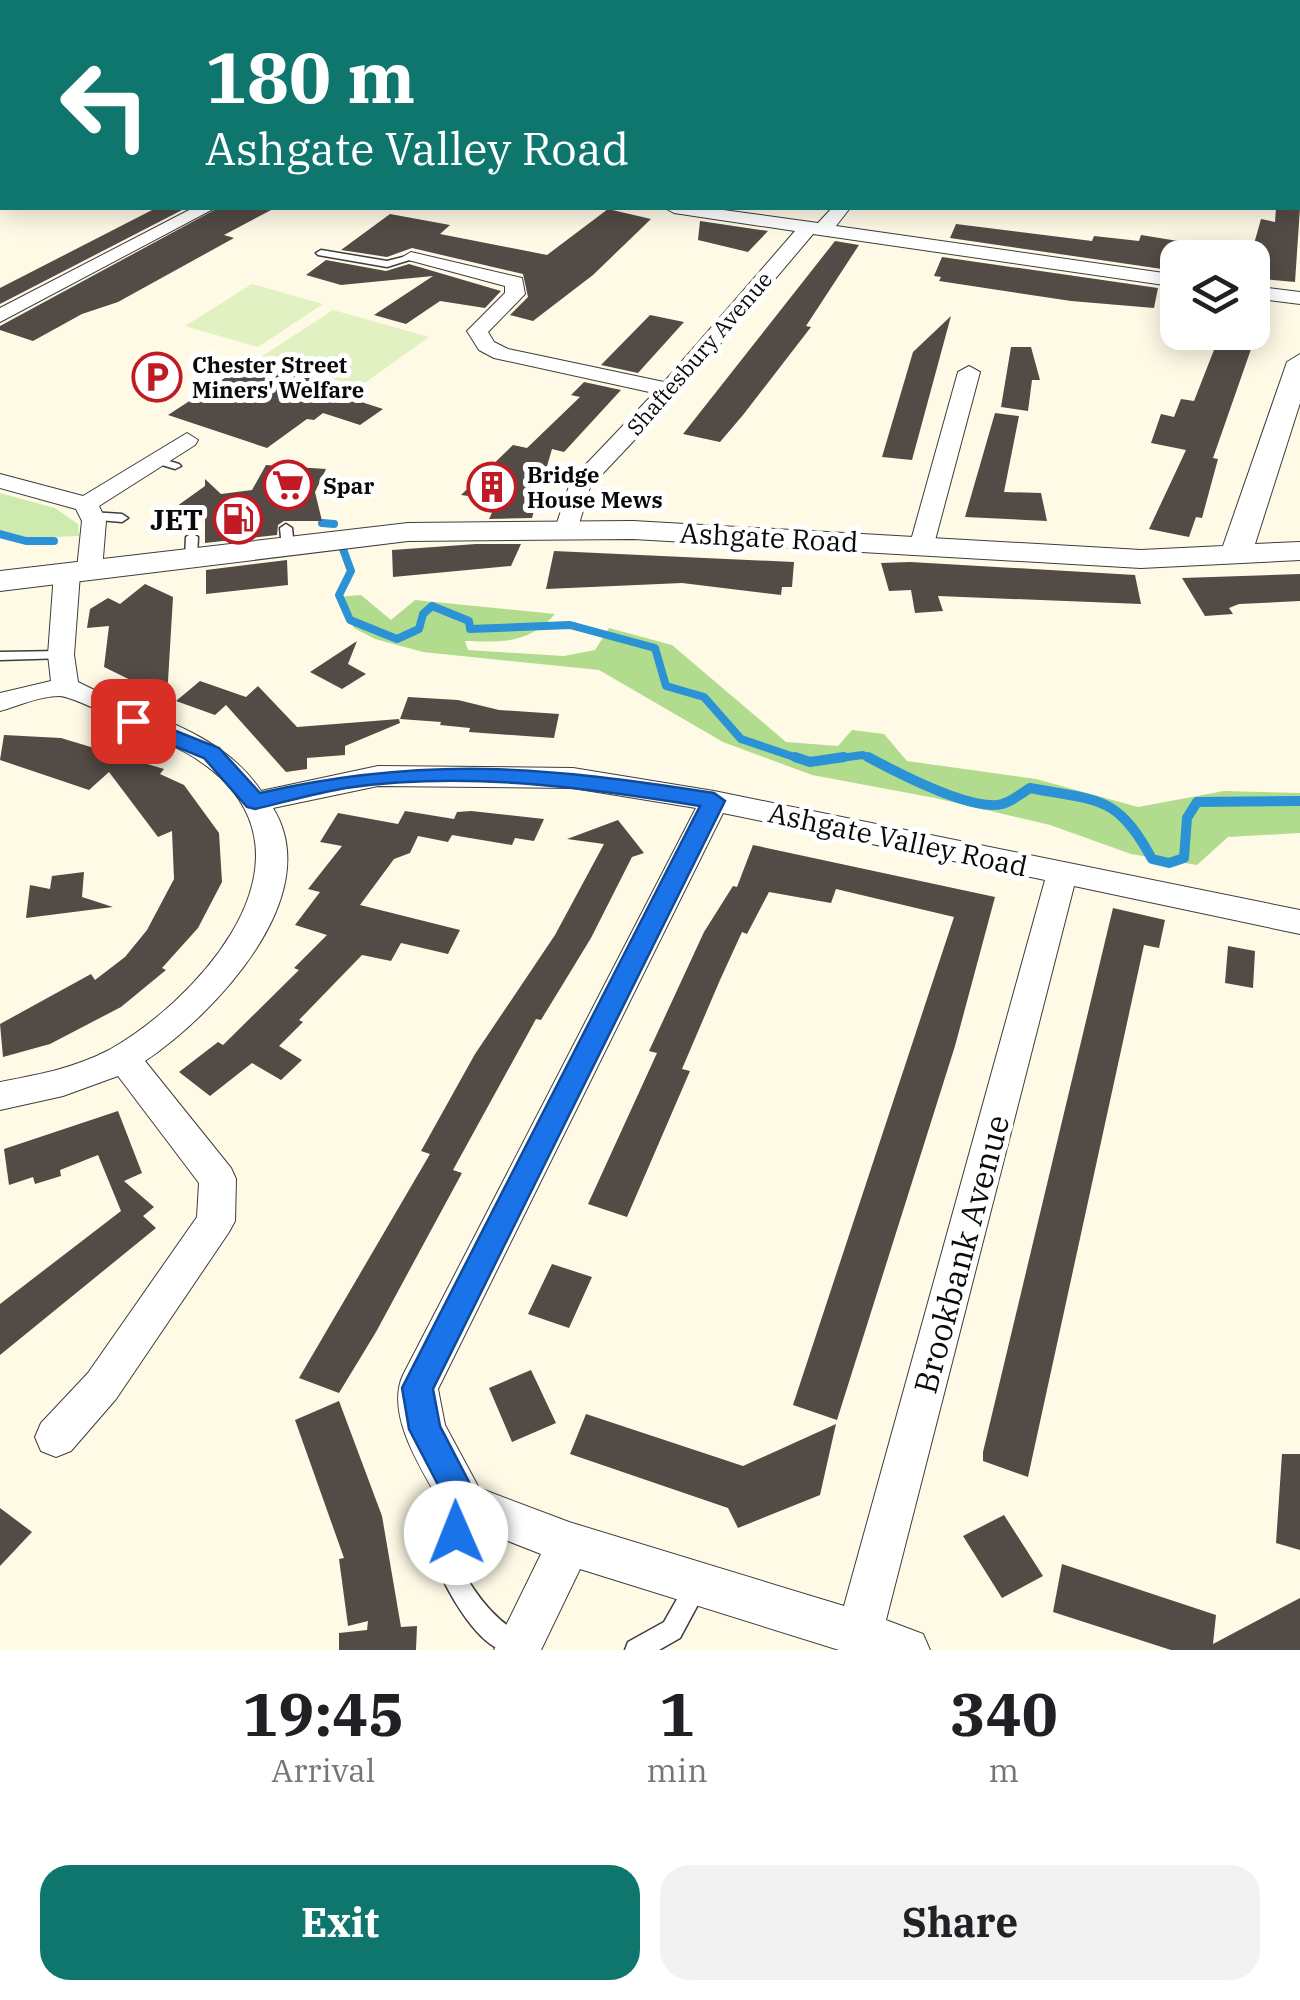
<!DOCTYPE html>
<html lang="en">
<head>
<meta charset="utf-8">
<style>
  :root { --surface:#fff; --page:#f2f2f2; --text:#202124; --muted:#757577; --accent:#0f766e }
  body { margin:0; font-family:"IBM Plex Serif",serif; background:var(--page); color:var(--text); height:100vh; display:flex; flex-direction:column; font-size:38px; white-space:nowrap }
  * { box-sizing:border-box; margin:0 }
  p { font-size:32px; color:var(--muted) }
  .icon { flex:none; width:55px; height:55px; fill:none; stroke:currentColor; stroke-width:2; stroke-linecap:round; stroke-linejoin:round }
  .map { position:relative; height:1650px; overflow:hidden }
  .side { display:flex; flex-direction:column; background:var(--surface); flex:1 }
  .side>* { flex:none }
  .hud { position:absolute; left:0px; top:0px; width:1300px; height:210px; box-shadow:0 5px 25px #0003; background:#0f766e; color:#fff; overflow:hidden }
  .controls { position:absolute; left:1160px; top:240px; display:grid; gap:20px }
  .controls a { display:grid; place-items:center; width:110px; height:110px; border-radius:20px; background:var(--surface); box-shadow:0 5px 25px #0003; font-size:50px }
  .pin { position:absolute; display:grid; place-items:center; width:85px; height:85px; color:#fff; margin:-42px; border-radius:20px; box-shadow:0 5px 15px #0006 }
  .me { position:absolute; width:110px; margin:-55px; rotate:359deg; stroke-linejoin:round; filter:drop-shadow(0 0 8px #0008) }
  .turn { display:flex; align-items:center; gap:35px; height:210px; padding:0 40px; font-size:45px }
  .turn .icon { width:130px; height:130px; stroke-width:2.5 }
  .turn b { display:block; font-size:70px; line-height:85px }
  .eta { display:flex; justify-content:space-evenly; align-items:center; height:170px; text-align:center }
  .eta b { font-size:60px; font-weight:700; line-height:70px }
  .primary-button { display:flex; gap:20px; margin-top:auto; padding:20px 40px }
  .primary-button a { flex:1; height:115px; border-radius:30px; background:var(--accent); color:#fff; font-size:40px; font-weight:700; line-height:115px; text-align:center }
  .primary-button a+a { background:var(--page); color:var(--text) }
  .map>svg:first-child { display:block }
  .green { fill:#ceebaf }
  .forest { fill:#b1dc8d }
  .pitch { fill:#e1f1c1 }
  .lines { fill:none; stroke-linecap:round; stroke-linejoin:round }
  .stream-far1 { stroke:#2a92d5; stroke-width:8 }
  .stream { stroke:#2a92d5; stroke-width:10 }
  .building { fill:#534b45 }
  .service-casing { stroke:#3d3d3d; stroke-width:3 }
  .minor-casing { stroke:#3d3d3d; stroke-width:2 }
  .tertiary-casing { stroke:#3d3d3d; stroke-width:2 }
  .service { fill:#fff; fill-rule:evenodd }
  .minor { fill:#fff; fill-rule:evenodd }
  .tertiary { fill:#fff; fill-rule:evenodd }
  .route { fill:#1a73e8; stroke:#114b97; stroke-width:2.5 }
  .labels { text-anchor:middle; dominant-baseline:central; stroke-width:10; stroke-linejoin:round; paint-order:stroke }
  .far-street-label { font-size:22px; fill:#0a0a0a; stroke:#fff }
  .far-poi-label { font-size:22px; font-weight:bold; fill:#0a0a0a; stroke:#fff; text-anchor:start }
  .poi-label { font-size:28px; font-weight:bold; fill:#0a0a0a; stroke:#fff; text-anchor:end }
  .street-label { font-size:28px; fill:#0a0a0a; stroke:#fff }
  .near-street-label { font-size:32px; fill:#0a0a0a; stroke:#fff }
</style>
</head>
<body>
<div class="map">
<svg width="1300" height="1650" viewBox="0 0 1300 1650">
  <rect width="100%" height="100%" fill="#fffae6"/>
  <path class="green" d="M0,493L55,508L78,524L79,536L28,538L0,531Z"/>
  <path class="forest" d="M361,595L391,620L415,600L555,614C528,644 504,642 465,641L468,650L564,656L595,650L609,628L672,645L786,742L838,746L852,730L884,734L907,761L1036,779L1138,807L1224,791L1300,793V833L1228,837L1197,865L1131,854L1050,825L935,798L812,775L723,742L599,670L423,652L375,639L354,628L337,597Z"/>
  <path class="pitch" d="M252,284L323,304L258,347L185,326Z
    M333,310L429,337L359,387L261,357Z"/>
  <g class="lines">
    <path class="stream-far1" d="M322,523L334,524
      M0,534L26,541H54
      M343,549L351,571L339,595L350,620L397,639L419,629L423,614L432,606L469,621L470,629L570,625L655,648L666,686L704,697L741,739L803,760
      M825,760L863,755L873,760"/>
    <path class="stream" d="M795,757L810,762L844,757
      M868,757C896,772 972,812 1002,804C1011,802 1022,793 1030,788C1098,801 1117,794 1152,859L1169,863L1184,858L1187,818L1197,802L1300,801"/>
  </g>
  <path class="building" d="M156,208H186L0,304V288Z
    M218,208H275L224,235L234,238L118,302L82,314L33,341L0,330V326Z
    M1276,208H1300L1295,282L1252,278V251L1261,219L1275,222Z
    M608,209L651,219L593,275L533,321L510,315L528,297L523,274L412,248L387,257L341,250L390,214L450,225L440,234L547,255Z
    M700,221L768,231L748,252L698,240Z
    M956,224L1092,241L1094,236L1139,241L1141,235L1178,241V266L1163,264L1162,269L950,238Z
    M835,241L859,245L806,326L811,327L743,415L720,442L683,434Z
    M942,257L1158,288L1154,308L1071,301L939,281L941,277L934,276Z
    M326,260L386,271L409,264L501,291L485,308L440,301L406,324L374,315L433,276L341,285L306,275Z
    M650,315L684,322L638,373L601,365Z
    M951,316L912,460L882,457L913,352Z
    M1221,332H1257L1213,458L1218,459L1202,518L1196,517L1189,537L1149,529L1186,450L1151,443L1161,414L1174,417L1181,399L1194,401Z
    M1011,347H1031L1040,380H1032L1028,411L1001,407Z
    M254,359L355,390L346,397L383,409L360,425L323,413L314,420L307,419L267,448L168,415Z
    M584,382L621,390L564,452L552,449L532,518L489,519L498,500L461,495L513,445L527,448L580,397L571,395Z
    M995,413L1019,416L1004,492L1041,493L1047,521L965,517Z
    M266,465L326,469L315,492L322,521H284L278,525L277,535L205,543V515L159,519L205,486V479L221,494L252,490Z
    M476,544H521L511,566L393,577L392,550Z
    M554,551L794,562L792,587H782L781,595L682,583L546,589Z
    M287,560L288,585L206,594V570Z
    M910,562L1135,575L1141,604L938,596L943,611L915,613L911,590L889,591L881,563Z
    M1300,574V601L1239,604L1229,608L1233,614L1205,616L1182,578Z
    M145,584L173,597L167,698L104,667L109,626L87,628L90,609L108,598L120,604Z
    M357,641L348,664L366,674L342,689L310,672Z
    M200,681L246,697L258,686L297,727L399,719L400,723L345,746V755L307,758V769L286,772L226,705L215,715L176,701Z
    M408,697L458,700L499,710L559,714L554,738L469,732L470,728L440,725L441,722L400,719Z
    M4,735L61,738L164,769L160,774L184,785L219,833L222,882L198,928L162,968L166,970L121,1007L50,1044L3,1057L0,1024L91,974L95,980L125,957L147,930L174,879L172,831L158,837L109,772L89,790L0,760Z
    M405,811L454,819L457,812L471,811L544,819L534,841L515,838L512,845L452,835L448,842L418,836L410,853L394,859L360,905L460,930L448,954L401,943L391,961L362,955L299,1020L303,1022L279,1046L302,1060L281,1080L252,1063L210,1096L179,1072L218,1042L223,1045L299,970L294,968L327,935L295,925L320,892L308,889L342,846L320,842L338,813L398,824Z
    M618,820L644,853L632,857L591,938L541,1020L536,1019L453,1170L462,1173L376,1332L339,1393L299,1378L430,1154L421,1151L475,1054L555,935L604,844L567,839Z
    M753,845L995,897L955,1046L837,1420L793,1405L954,917L836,889L831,903L769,892L747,934L742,932L720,980L682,1069L690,1071L627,1217L588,1204L657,1053L649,1051L704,932L733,886L737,887Z
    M84,872L82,897L113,907L26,918L30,885L50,889L52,876Z
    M1113,908L1165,920L1159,948L1144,945L1028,1477L983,1461V1452Z
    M1228,946L1255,951L1253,988L1225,983Z
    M118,1111L142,1173L124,1181L154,1207L143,1216L156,1228L0,1355V1304L121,1211L98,1155L60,1170L61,1176L35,1184L33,1177L9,1185L4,1149Z
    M552,1264L592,1277L569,1328L528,1314Z
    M531,1370L556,1423L512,1442L489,1388Z
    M339,1401L382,1516L401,1627L417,1626L416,1650H339V1633L367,1630L368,1621L348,1626L339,1559L344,1558L295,1420Z
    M586,1414L743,1466L836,1424L820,1495L738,1528L728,1508L570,1454Z
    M1282,1454H1300V1550L1276,1543Z
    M0,1508L32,1532L0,1566Z
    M1004,1515L1043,1576L1002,1598L963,1536Z
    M1062,1564L1216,1615L1213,1644L1300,1598V1650H1171L1053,1612Z"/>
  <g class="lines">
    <g class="service-casing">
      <path id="service" d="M321,250L387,261L411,255L416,258L387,267L318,255L316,253Z
        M156,457L179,464L181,466L175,469L152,462L150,460Z
        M91,512L122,514L128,518L122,522L87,519V513Z
        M286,524L292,528L294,547L288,551L282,547L280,528Z
        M192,533L198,537L197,558L191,562L185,558L186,537Z
        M61,651L68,655L66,658L0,660V652Z
        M464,1493L472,1496L475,1503L458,1563C477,1598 498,1626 536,1642L539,1650C527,1650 510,1650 499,1649C473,1638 446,1589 436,1564L453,1503L456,1496Z
        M698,1573L706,1576L709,1584L680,1638L659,1650H625L628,1642L664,1622L690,1576Z"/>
    </g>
    <g class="minor-casing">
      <path id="minor" d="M781,0H798L799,2H783Z
        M0,74H2V84H0Z
        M1298,83L1300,84V94L1298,93Z
        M193,208H215L0,322V308Z
        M665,208H709L818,223L832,208H850L836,226L1178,275V287L813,234L677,395L590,487L576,534H558L555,529L571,480L654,393L494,358L479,350L467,331L505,293V286L401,258L411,252L522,278L525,294L488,332L494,342L508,349L664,382L795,231L674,213Z
        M1252,286L1300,292V304L1252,298Z
        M969,366L980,372L934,544L931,549H913L910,544L958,372Z
        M187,433L198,440L195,445L99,506L106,521L102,570L89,578L80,574L74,655L78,682C141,715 220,729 261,791L378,766L573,768L714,791L1300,910V934L1074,886L886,1620L923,1634L930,1650H839L580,1569L541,1650H494L541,1554L449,1518C429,1480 383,1418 403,1375L696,808L573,788L378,786L273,808C328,897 212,1016 145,1061L231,1168L236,1179L235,1221L229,1232L116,1399L71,1451L56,1457L41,1451L35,1437L41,1423L88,1373L197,1217L199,1183L118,1076L63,1096L0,1110V1082C37,1075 75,1068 109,1050C191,1004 313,876 226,783C203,759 172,744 142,732C125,724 74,696 59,696C40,696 18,706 0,711V693L51,681L48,655L54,573L67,565L77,569L82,521L76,509L0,488V474L83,496ZM723,813L1045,880L844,1606L569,1522L479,1488L445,1425L438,1389Z"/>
    </g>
    <g class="tertiary-casing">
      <path id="tertiary" d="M1300,354V403L1255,544L1300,542V560L1141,568L633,539L408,541L0,591V571L408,523L633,521L1141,550L1223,546L1287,362Z"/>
    </g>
    <use href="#service" class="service"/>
    <use href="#minor" class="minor"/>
    <use href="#tertiary" class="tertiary"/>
  </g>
  <path class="route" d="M133,714L219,748L260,793C427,755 548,767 714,793L725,801L433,1389L440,1426L480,1503L467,1545L456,1549L444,1545L439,1533L448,1504L409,1429L402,1388L700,806C583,787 465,771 346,788C316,793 285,802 255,809L247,807L204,758L125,726V716Z"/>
  <defs>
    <g id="parking-ring" transform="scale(2.5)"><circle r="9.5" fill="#fff" stroke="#c01b24" stroke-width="1.5"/><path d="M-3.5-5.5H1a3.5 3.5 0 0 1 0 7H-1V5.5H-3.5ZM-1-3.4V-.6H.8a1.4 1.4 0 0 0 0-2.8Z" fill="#c01b24"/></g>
    <g id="supermarket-ring" transform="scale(2.5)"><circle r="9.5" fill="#fff" stroke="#c01b24" stroke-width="1.5"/><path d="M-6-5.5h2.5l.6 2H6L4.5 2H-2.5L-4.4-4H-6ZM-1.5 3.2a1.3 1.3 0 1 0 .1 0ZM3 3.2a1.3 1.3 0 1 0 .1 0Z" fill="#c01b24"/></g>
    <g id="building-ring" transform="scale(2.5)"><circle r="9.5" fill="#fff" stroke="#c01b24" stroke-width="1.5"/><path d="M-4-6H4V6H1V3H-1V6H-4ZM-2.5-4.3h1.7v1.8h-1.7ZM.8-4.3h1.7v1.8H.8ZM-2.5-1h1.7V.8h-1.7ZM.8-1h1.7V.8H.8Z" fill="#c01b24"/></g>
    <g id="fuel-ring" transform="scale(2.5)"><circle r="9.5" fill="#fff" stroke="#c01b24" stroke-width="1.5"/><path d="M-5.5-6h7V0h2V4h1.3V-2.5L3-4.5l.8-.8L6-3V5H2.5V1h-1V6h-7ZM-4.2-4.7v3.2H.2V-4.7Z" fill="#c01b24"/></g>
  </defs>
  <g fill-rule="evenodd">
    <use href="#parking-ring" x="157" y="377"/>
    <use href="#supermarket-ring" x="288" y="485"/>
    <use href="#building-ring" x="492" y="487"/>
    <use href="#fuel-ring" x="238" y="519"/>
  </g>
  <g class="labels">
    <g class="far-street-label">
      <text transform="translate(699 353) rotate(-49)">Shaftesbury Avenue</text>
    </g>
    <g class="far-poi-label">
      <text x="192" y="364">Chester Street<tspan x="192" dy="25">Miners' Welfare</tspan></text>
      <text x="527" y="474">Bridge<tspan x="527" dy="25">House Mews</tspan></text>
      <text x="323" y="485">Spar</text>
    </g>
    <g class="poi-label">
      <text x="203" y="519">JET</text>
    </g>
    <g class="street-label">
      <text transform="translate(769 537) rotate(3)">Ashgate Road</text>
      <text transform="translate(898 839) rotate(12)">Ashgate Valley Road</text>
    </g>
    <g class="near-street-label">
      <text transform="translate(961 1254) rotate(-75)">Brookbank Avenue</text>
    </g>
  </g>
</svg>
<div class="controls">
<a><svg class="icon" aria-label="layers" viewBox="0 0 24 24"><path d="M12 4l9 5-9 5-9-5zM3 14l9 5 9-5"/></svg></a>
</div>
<div class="pin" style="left:133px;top:721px;background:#d93025"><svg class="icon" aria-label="arrive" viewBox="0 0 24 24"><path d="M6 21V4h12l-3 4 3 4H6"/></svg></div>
<svg class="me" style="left:456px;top:1533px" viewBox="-20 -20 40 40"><circle r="19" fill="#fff"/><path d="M0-13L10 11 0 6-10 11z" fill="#1a73e8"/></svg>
<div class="hud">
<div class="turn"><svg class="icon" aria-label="left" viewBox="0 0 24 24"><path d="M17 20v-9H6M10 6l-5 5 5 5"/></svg><div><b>180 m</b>Ashgate Valley Road</div></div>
</div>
</div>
<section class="side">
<div class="eta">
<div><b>19:45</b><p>Arrival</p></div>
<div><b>1</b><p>min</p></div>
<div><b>340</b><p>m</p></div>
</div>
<div class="primary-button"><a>Exit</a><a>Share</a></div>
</section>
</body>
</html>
